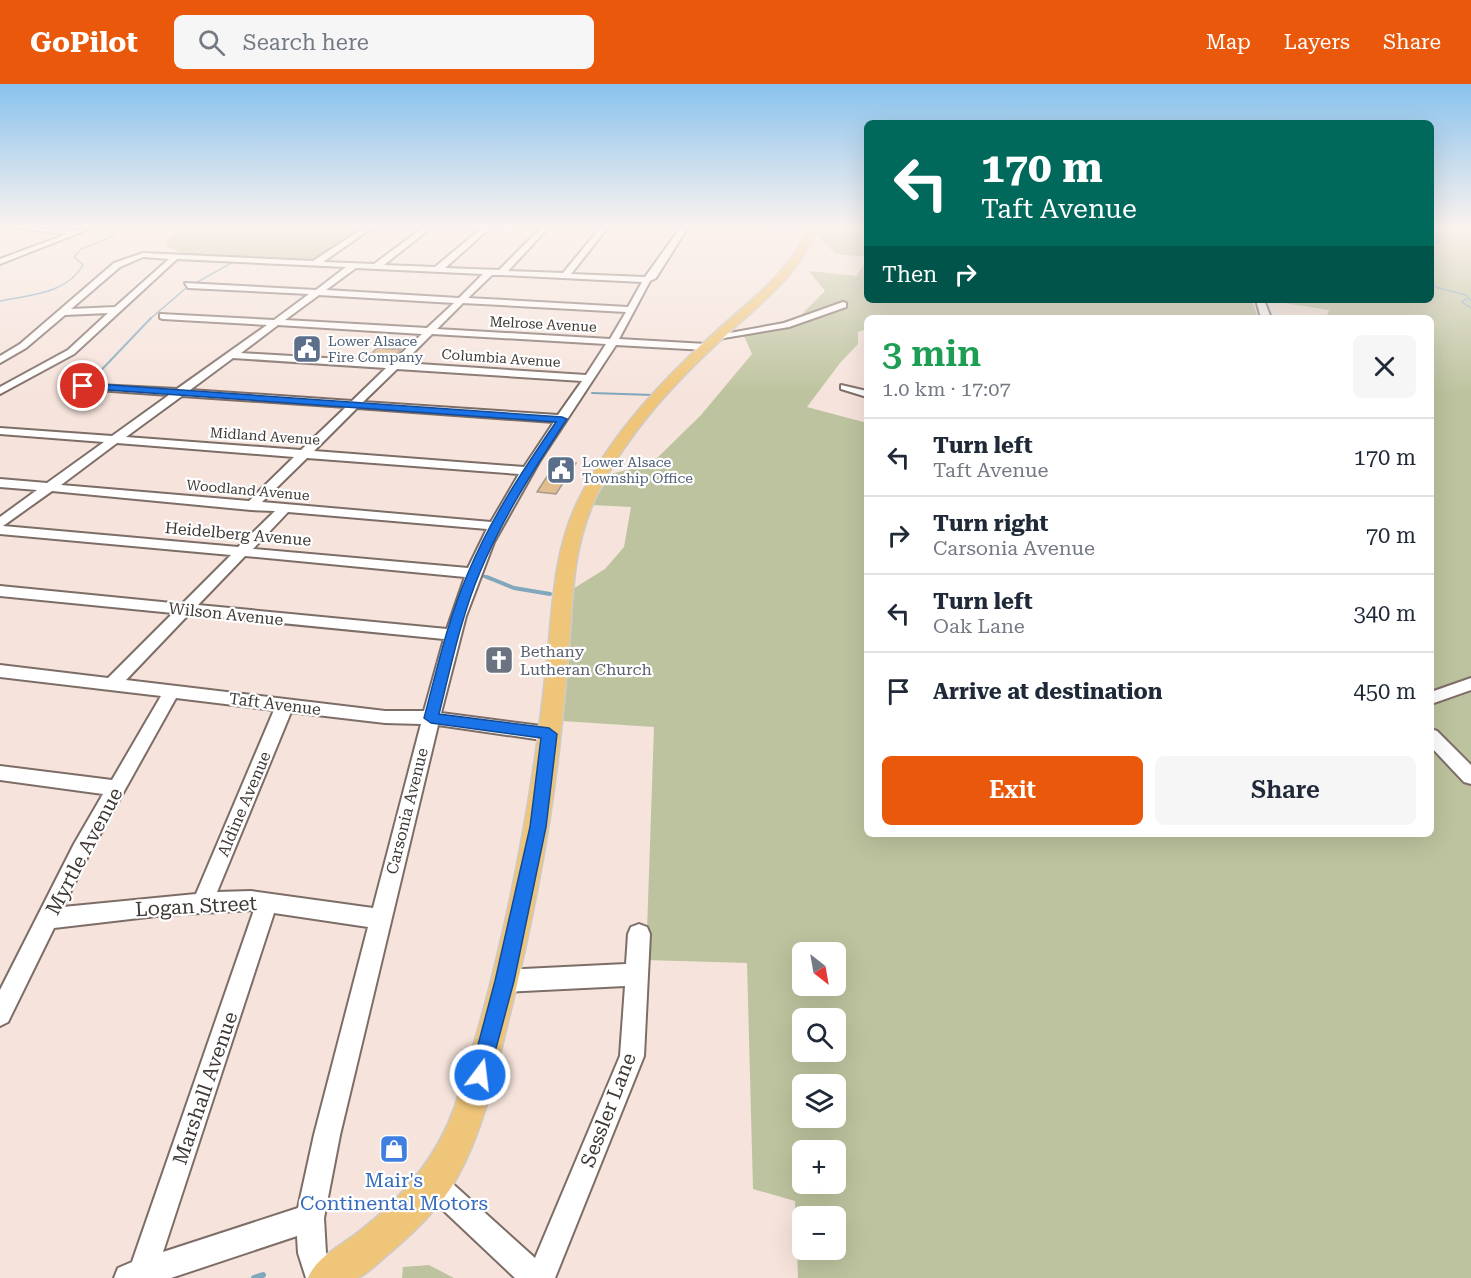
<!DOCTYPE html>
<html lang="en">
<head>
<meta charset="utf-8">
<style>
  :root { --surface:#fff; --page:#f6f6f7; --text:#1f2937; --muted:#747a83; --line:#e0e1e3; --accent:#ea580c }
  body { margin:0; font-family:"Roboto Serif",serif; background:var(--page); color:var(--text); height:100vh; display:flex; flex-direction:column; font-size:22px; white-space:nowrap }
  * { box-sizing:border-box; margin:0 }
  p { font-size:20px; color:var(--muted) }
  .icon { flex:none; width:33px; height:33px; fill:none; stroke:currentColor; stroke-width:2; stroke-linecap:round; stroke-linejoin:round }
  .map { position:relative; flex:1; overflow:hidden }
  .sheet { position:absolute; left:864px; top:231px; width:570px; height:522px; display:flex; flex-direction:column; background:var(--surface); border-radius:9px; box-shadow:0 6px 24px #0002 }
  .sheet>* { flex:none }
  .hud { position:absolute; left:864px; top:36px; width:570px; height:183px; border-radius:9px; box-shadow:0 6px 24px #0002; background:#00695c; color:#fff; overflow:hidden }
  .needle { width:39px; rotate:149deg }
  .controls { position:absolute; left:792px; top:858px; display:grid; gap:12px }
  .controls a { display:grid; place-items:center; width:54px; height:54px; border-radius:9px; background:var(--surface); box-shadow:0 6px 24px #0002; font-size:30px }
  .pin { position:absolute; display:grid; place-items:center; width:51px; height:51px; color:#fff; margin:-26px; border:3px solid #fff; border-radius:50%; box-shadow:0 2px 6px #0007 }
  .me { position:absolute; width:66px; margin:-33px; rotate:15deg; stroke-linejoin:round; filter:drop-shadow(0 0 4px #0008) }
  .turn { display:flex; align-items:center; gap:21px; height:126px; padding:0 18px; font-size:27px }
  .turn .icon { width:78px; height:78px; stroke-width:2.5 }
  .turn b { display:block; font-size:42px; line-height:51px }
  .then { display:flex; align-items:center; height:57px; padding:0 18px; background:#0003; gap:12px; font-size:22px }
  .round { display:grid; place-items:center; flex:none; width:63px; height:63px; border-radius:9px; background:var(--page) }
  .overview { display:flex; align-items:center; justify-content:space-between; height:102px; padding:0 18px }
  h1 { font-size:36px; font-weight:600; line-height:45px; color:#1e9e55 }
  .cta { display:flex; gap:12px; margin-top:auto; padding:12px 18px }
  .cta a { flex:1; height:69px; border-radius:9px; background:var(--accent); color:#fff; font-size:24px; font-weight:600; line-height:69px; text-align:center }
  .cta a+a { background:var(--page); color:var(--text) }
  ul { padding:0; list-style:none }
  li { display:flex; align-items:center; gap:18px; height:78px; padding:0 18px; border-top:2px solid var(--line) }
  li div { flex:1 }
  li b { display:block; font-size:22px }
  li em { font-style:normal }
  header { display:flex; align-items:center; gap:36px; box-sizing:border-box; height:84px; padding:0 30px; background:var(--accent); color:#fff }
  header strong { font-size:28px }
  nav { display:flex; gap:33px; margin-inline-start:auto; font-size:21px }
  .search { width:420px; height:54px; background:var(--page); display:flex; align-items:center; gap:15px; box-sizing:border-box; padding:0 21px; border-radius:9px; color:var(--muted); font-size:22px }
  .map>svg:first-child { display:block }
  .green { fill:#bdc39e; fill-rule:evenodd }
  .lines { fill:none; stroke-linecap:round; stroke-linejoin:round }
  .stream-far4 { stroke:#80a7bb; stroke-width:1.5 }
  .stream-far3 { stroke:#80a7bb; stroke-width:2 }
  .stream-far2 { stroke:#80a7bb; stroke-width:3 }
  .stream-far1 { stroke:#80a7bb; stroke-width:4 }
  .stream { stroke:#80a7bb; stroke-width:6 }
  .building { fill:#e2bd90; stroke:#a4998c; stroke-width:1.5 }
  .minor-casing { stroke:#7d6d67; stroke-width:4 }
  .major-casing { stroke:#cdcbca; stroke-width:3 }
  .minor { fill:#fff; fill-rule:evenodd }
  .major { fill:#efc579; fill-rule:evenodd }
  .route { fill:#1a73e8; stroke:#114b97; stroke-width:1.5 }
  .labels { text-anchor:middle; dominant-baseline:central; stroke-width:4.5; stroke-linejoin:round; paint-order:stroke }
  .far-street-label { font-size:14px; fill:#3f3835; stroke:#fff }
  .far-service-label { font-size:14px; fill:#4e5e75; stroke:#fff; text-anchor:start }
  .street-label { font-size:16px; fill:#3f3835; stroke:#fff }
  .worship-label { font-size:16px; fill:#5b616d; stroke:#fff; text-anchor:start }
  .near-street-label { font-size:20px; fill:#3f3835; stroke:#fff }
  .near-shop-label { font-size:20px; fill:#366cbe; stroke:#fff }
</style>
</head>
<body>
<header>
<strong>GoPilot</strong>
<div class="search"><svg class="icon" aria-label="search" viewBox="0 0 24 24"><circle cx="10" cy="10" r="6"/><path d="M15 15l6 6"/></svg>Search here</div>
<nav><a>Map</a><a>Layers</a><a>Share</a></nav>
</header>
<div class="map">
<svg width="1471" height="1194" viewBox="0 0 1471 1194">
  <rect width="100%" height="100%" fill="#f6e4dc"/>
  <path class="green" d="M181,143H370L315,179L190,172L168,163L166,157Z
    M820,143H867V173L836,170L817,152Z
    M1431,143H1471V1194H798L795,1117L753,1105L747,879L646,876L654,643L562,637L571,506L605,485L624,463L631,423L592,421L611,390L651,380L701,331L752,270L744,252L795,237L825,207L809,187L857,192L867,174V216H1252L1258,234H867V245L858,248V260L840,279L807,323L867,339V750H1431V234H1326L1329,226L1266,216H1431ZM802,868H836V902H802ZM802,934H836V968H802ZM802,1000H836V1034H802ZM802,1066H836V1100H802ZM802,1132H836V1166H802Z
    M429,1181L454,1194H402L403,1183Z"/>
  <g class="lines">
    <path class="stream-far4" d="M1431,144L1436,147L1431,149
      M1431,153L1440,157L1431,162
      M1431,197L1435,203L1466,211L1471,217
      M194,200L235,177
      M1466,215L1462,218L1471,224
      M0,217C29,211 67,210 83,181L74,173L81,165L113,152L109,143
      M150,235L185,205"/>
    <path class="stream-far3" d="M88,300L151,234
      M592,309L653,311"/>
    <path class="stream-far2" d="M481,491L491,495"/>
    <path class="stream-far1" d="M487,493L514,504L550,510"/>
    <path class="stream" d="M254,1194L263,1191"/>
  </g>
  <path class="building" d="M377,264L388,265H401L391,276L367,274Z
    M557,377L576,379L556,410L537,408Z"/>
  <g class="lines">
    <g class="minor-casing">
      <path id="minor" d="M10,143L77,146L94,143L0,180V175L67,150Z
        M365,143H373L323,178L374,180L424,143H432L384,181L435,183L483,143H491L445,184L499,186L542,143H549L508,187L563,189L601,143H608L571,190L645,193L681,143H688L656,194L650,197L619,255L706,260L711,263L706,266L616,261L539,378L494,458L466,532L441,629L549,643L555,645L558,650L555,655L549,657L438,641L340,1051L324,1134L326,1169L334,1194H306L298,1169L297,1152L171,1194H114L118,1184L132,1178L254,826L165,831L54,844L8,938L0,942V906L74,760L103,710L0,696V682L112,696L161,612L0,593V581L108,594L173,529L0,512V502L182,520L231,471L0,450V433L37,406L0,403V395L47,399L104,358L0,350V344L112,352L169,311L83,305L79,304V300L177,305L267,241L163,235L160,234V230L274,236L309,210L188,204L185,199L316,206L346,183L177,175L74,270L0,310V303L68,266L108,229L65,231L26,264L0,279V272L20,260L114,179L143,169L313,177ZM143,173L169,175L115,223L71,225L120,183ZM356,184L483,190L459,214L326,206ZM492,191H501L642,198L628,223L468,214ZM319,211L454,219L427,244L285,236ZM463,219L626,228L610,255L437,245ZM278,241L422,250L392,278L241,269ZM432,250L606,260L586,291L403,279ZM233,274L386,284L352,317L190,306ZM397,285L582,297L558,331L363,318ZM182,312L346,323L301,366L126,353ZM357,324L554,338L524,383L314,367ZM117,359L294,373L249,417L61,401ZM307,374L519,390L491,438L262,418ZM52,407L251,426L275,427L238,463L3,442ZM288,428L487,445L468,484L253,465ZM245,472L465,493L447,545L198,521ZM189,530L444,555L424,627H385L126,596ZM176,614L274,626L196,810L63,823L88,772ZM291,628L385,639L421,640L373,824L251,807L217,808ZM274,829L368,843L314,1051L298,1124L163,1168Z
        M1256,216H1264L1271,234H1261Z
        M843,218L846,219V223L789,243L718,255L713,252L784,239Z
        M841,301L867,307V313L841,305Z
        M1471,594V606L1431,620V608Z
        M1431,645L1437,647L1471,681V700L1464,698L1431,663Z
        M639,840L647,843L650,850L644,972L555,1194H515L425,1109L421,1100L425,1091L434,1087L443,1091L535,1174L620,972L625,902L505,908L497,905L494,897L497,889L505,886L626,880L628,850L631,843Z"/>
    </g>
    <g class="major-casing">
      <path id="major" d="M809,143H818C797,195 761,218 722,255C671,302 620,357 592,422C574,466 573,504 570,550C567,585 564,621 560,656C550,751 531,845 508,938C495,991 484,1044 458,1092C442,1121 418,1145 392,1167C382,1175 369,1189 358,1194C345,1194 322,1194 308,1194C317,1172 343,1161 361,1146C403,1113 437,1074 455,1022C493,905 520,782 537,660C542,622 547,583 550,545C554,501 558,461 576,421C607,355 659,299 713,250C750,216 788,191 809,143Z"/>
    </g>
    <use href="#minor" class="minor"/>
    <use href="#major" class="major"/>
  </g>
  <linearGradient id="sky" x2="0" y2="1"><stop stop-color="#89c2ed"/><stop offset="0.46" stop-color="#fbf3ef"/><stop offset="1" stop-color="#fbf3ef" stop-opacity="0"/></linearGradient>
  <rect width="1471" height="310" fill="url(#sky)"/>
  <path class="route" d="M83,299L562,333L567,335C534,385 503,433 480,488C461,533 451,582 439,630L549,644L557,650L546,743L514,897L487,998L480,1001L473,998L470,991L495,897L530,743L541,654L431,639L424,634C437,585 448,535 468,489C491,434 523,386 556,338L80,304Z"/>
  <defs>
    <g id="civic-square" transform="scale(1.5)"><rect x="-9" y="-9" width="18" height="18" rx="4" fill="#5c6f8a" stroke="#fff"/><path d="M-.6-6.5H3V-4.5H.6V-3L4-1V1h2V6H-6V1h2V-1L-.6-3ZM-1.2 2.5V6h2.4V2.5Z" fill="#fff"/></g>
    <g id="church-square" transform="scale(1.5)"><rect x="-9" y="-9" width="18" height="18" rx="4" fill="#6b7280" stroke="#fff"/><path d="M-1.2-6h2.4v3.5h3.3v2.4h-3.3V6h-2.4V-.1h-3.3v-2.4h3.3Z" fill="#fff"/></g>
    <g id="shop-square" transform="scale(1.5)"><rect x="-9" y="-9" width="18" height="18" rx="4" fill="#3f7fe0" stroke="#fff"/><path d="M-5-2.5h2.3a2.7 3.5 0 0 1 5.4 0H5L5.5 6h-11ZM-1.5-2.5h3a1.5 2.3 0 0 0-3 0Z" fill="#fff"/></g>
  </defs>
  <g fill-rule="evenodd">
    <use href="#civic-square" x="307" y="265"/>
    <use href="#civic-square" x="561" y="386"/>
    <use href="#church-square" x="499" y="576"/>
    <use href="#shop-square" x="394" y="1065"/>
  </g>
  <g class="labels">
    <g class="far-street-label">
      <text transform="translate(543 240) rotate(3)">Melrose Avenue</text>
      <text transform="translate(501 274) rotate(4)">Columbia Avenue</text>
      <text transform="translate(265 352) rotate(4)">Midland Avenue</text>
      <text transform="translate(248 406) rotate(5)">Woodland Avenue</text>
    </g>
    <g class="far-service-label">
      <text x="328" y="257">Lower Alsace<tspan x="328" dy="16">Fire Company</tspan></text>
      <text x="582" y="378">Lower Alsace<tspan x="582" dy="16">Township Office</tspan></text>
    </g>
    <g class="street-label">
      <text transform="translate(238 450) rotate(5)">Heidelberg Avenue</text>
      <text transform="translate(226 530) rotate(6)">Wilson Avenue</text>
      <text transform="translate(275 620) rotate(7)">Taft Avenue</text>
      <text transform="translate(244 720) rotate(-67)">Aldine Avenue</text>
      <text transform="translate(407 727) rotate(-76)">Carsonia Avenue</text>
    </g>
    <g class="worship-label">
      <text x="520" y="567">Bethany<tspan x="520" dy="18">Lutheran Church</tspan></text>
    </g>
    <g class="near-street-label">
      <text transform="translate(84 767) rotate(-62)">Myrtle Avenue</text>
      <text transform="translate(196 822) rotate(-3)">Logan Street</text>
      <text transform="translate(205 1004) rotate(-71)">Marshall Avenue</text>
      <text transform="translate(608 1026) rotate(-69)">Sessler Lane</text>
    </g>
    <g class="near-shop-label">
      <text x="394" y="1096">Mair's<tspan x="394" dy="23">Continental Motors</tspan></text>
    </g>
  </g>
</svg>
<div class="controls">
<a><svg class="needle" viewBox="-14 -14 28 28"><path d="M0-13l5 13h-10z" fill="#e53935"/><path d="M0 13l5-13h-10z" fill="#747a83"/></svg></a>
<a><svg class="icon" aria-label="search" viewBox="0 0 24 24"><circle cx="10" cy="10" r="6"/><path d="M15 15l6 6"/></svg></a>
<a><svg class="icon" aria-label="layers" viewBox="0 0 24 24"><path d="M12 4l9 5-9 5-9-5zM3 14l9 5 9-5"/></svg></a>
<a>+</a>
<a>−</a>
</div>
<div class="pin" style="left:83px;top:302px;background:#d93025"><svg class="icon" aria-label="arrive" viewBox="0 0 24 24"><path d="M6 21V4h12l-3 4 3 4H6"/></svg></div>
<svg class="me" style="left:480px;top:991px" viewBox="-20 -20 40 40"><circle r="17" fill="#1a73e8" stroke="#fff" stroke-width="3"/><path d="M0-11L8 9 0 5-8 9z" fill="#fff"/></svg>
<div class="hud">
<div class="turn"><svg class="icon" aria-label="left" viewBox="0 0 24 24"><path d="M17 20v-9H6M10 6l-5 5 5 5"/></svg><div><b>170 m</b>Taft Avenue</div></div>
<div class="then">Then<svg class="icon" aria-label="right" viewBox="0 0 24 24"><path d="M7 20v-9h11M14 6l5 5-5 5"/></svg></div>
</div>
<section class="sheet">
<div class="overview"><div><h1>3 min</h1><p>1.0 km · 17:07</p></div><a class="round"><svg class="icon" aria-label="close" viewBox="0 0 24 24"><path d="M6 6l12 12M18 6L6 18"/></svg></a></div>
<ul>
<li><svg class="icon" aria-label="left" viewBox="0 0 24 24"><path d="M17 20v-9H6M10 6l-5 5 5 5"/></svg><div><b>Turn left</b><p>Taft Avenue</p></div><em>170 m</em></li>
<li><svg class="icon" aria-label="right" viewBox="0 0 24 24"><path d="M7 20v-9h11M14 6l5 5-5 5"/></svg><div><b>Turn right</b><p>Carsonia Avenue</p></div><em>70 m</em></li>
<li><svg class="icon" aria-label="left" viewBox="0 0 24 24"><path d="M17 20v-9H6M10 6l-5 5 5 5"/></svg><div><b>Turn left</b><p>Oak Lane</p></div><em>340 m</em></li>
<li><svg class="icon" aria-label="arrive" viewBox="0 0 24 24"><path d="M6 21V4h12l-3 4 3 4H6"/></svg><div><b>Arrive at destination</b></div><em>450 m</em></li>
</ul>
<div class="cta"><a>Exit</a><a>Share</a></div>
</section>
</div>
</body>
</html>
